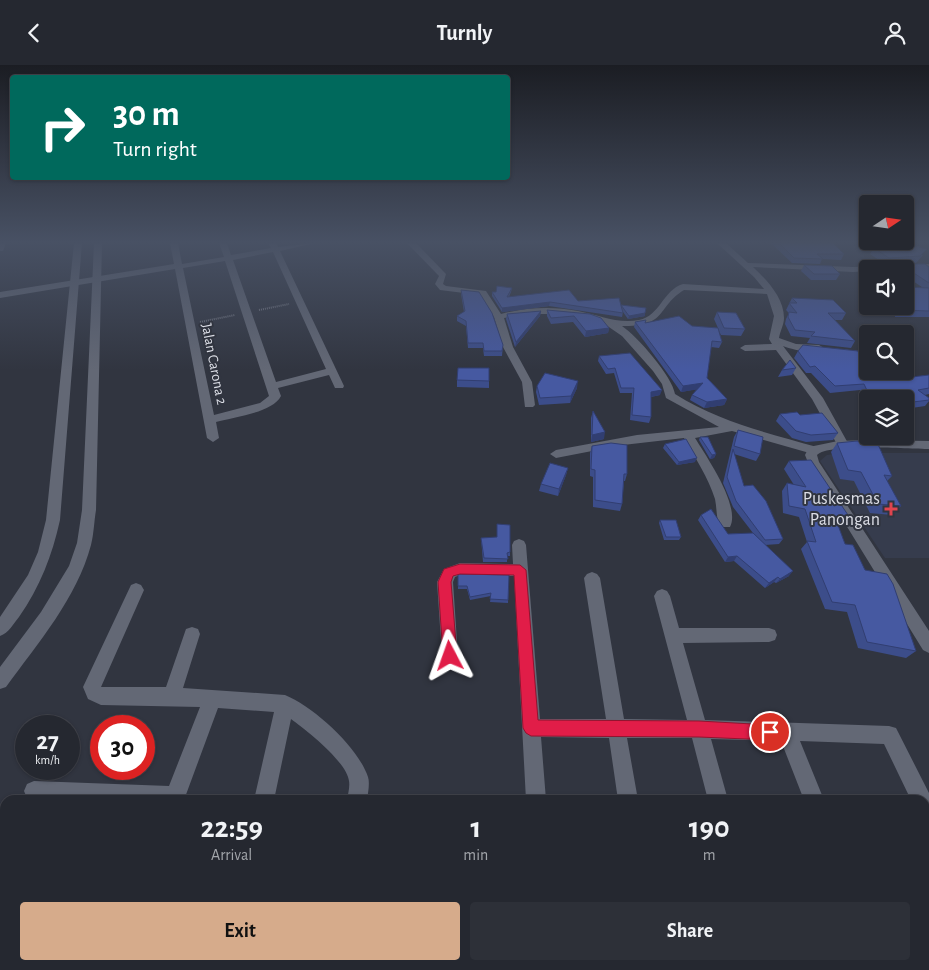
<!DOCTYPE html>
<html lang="en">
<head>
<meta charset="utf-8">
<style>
  :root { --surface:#252830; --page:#2d3038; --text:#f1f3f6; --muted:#a3a6ab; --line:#42444c; --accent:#d6ab8b }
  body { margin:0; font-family:"Alegreya Sans",sans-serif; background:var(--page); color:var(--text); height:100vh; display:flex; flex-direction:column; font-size:19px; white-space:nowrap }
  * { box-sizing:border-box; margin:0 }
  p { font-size:16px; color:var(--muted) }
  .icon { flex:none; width:28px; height:28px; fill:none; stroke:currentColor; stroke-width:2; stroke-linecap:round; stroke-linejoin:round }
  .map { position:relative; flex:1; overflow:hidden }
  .side { position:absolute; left:0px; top:730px; width:930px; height:175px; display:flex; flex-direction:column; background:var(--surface); border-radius:15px 15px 0 0; box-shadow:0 1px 4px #0004,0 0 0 1px var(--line) }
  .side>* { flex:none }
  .hud { position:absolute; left:10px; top:10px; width:500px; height:105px; border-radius:5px; box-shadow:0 1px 4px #0004,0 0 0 1px var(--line); background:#00695c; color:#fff; overflow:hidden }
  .needle { width:32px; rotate:77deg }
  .fabs { position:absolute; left:859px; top:130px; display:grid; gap:10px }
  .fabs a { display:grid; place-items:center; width:55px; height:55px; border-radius:5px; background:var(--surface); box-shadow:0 1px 4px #0004,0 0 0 1px var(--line); font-size:25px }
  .speed { position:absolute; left:15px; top:650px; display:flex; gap:10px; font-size:25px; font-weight:700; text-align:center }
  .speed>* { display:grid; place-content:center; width:65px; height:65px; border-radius:50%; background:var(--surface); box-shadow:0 1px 4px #0004,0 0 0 1px var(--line); line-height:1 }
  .speed small { font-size:12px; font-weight:400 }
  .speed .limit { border:8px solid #d22; background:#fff; color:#111 }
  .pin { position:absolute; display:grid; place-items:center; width:42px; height:42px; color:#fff; margin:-21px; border:2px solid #fff; border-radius:50%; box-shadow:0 1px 5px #0007 }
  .me { position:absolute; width:55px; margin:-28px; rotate:356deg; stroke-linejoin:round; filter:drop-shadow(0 0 4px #0008) }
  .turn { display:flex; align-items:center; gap:18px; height:105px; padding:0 20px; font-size:22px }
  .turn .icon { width:65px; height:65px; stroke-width:2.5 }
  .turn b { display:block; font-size:35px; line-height:42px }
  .eta { display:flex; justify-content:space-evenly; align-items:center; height:85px; text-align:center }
  .eta b { font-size:30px; font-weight:700; line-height:35px }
  .primary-button { display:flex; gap:10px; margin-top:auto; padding:10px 20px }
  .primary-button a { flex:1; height:58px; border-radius:5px; background:var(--accent); color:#111; font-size:20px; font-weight:700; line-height:58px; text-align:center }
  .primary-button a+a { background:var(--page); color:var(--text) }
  header { display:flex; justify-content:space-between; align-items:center; height:65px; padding:0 20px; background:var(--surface); font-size:22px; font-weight:700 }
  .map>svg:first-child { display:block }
  .built { fill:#363c4d }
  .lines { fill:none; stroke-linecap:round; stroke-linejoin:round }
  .path { stroke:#747781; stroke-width:2; stroke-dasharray:1 1; stroke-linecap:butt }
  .minor { fill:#636875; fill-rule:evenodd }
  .tertiary { fill:#636875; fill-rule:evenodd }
  .wall { fill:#3c4d8a }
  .shaded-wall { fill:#313e71 }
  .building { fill:#4659a1; stroke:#313e71 }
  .route { fill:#e11d48; stroke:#92132f }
  .health-dot { fill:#e0444e; stroke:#313540; stroke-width:2 }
  .labels { text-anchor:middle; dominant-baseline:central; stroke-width:4; stroke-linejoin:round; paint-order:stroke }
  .far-street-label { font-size:15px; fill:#dcdee6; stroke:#313540 }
  .poi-label { font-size:18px; fill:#dcdee6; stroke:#313540; text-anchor:end }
</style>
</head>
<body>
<header><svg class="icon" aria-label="back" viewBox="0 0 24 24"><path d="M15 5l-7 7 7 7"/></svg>Turnly<svg class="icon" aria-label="person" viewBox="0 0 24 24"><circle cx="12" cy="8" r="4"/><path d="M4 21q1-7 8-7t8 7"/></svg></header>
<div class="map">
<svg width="929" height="905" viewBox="0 0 929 905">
  <rect width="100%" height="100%" fill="#313540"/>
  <path class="built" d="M841,388H929V493H885L820,396L827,390Z"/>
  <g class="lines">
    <path class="path" d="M259,245L289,239
      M200,257L235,250"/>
    <path class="minor" d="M0,178H6L3,186H0Z
      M170,178H178L182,199L224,192L219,178H227L231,190L271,183L268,178H276L278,182L315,178L280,186L344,321L343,323H335L329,310L278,323L281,331C272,348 234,352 216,357L219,373L213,377L207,373L175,204L0,233V227L174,199ZM273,187L326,304L276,317L233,195ZM225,196L269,331L260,338L214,350L183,203Z
      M407,178H416L446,209L443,219L446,221L486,226L501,249C526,242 553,241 578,246C599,250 617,259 639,255C660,251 663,225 683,219L764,224L754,212L717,178H726L748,198L853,202L929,199V203L868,204V206L853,207L753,202C767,215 784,233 784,253C784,260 780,266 779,273L796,279L819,280L824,283C815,290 793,285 783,281L823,333L849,380L843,384L839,383L812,334L776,285L745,286L740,283L745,280L772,279L769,274L774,251L767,229L684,225C656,242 668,262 622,261C638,272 672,311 675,329C720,357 767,368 817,382L819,385L813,389L732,366L695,373C706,391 741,441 730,462H720C716,454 717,443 715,434C708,412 695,393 684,373L623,380L556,393L550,389L556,385L637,370L719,362L666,333L662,319L653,306L622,271L603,258L589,253L560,249H527L504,253L513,282L532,317L535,340L533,342H525L522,317L503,282L494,252L480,230L440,225L435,219L439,211Z
      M910,276L915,279L909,287L905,288V279Z
      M840,284L868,287V293L836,289L835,287Z
      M519,474L524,476L526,480L540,654H606L584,513L587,509L592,507L597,509L600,513L624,654L687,655L654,531L657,526L662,524L667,526L670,531L679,563H769L775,565L777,570L775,575L769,577L683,578L705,655L889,661L896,663L929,728V759L925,758V735H911L884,679L800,676L824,735H804L781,676L711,674L728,735H708L692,673H627L638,735H618L609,673L541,672L546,735H526L514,511L460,510L455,512L453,517L458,591L456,597L450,599L444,597L442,591L437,517L444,504L460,498L513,499L512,480L514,476Z
      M136,518L141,520L144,525L101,622H166L186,564L192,562L198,564L200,569L183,623L285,630C314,642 358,682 368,712C370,718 368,728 367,735H347C348,729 350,722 349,716C347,697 306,665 291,654L274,735H254L274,647L218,643L184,735H32L27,733L24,726L27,719L34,716L169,721L200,642L101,640L88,634L83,622L131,520Z
      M5,891V900H24L22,905H0Z
      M38,900H82L80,905H36Z
      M174,900H214L215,903L216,900H240L239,905H176Z
      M316,900H340L339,905H315Z
      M432,900H456V905H432Z
      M538,900H562L563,905H539Z
      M646,900H670L671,905H647Z
      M750,900H774L776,905H752Z
      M869,900H893L895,905H871Z"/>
    <path class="tertiary" d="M74,178H82L60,455C52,491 40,522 19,552C13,559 9,568 0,571V552L28,510L38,487L46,455Z
      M94,178H102L96,445C94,457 94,468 91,480C77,533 38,578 6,622L0,624V602L41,547L69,501L77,478L82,445Z
      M869,375L929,376V384C909,384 828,378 817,390L819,397L929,566V588L923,585L809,400L805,390L809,382L838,376Z"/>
  </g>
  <path class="wall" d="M771,178H833L844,189L841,195L822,194L820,199L792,198Z
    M874,183L923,190L916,198L885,199L870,189Z
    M900,199L929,202V252H895L896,241H905L922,222L905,211V204H897Z
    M804,200L840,209L836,215H811L801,206Z
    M512,223L511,227L509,232L578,236L621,240L645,248V251L628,254L623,247L622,252L549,241L502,247L492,231V227H496Z
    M461,225L503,280L502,291H484L483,283H468L466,261L457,256V251L464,247L461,229Z
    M792,233L846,248L842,255H834L855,276L851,283L807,278L810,273L791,271L785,259L786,254L789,248L786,245Z
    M547,245L590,249L609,263L608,268L585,272L573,257L551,259L547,251Z
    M541,246L540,251L515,282L506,254L507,249Z
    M717,247L745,264L741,271L721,270L718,264L722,277L719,283L711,282L707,313L727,334L724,340L704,343L690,335L692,330L697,324L681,327L634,262L635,257L718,263L714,254Z
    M798,286L863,303L894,314L929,310V329L925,330L929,333V336L925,341L905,344V334H868V345L860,325L830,328L811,308H806L794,293Z
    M599,291L660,330L651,332V352L649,358L630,355L632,328H620L614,308L606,309L598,296Z
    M489,303V323L457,322V315Z
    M796,303L792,310L778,312L782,305Z
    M537,321L577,323L570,338L539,340L536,327Z
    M593,346L604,374L591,377V353Z
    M780,349L838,368L833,375L806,377L792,373L776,356Z
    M738,365L760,389L756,396L734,389L744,421L783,474L779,479L765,480L789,511L776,518L774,517L765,523L734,496L725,497L698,455L701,450L728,469L753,468L733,442L723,418L734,372Z
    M700,372L716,389L714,393L710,394L699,375Z
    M837,378L892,411L887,416L901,441L892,450L870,448L854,416L840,414L831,387Z
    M665,379L695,397L677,400L663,383Z
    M592,381L627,409L625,416H624L622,439L620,446L593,442V412L590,411V388Z
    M789,396L841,457L837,458L845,479L865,505L916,586L906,593L858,583L847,547L825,544L801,484L807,477L799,452L783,448L782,426L787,418L794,420L784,404Z
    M568,403L566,410L558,431L539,426L541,419Z
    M660,455L681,472L679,475H664L659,458Z
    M481,473H497L510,487V491H507V497H483Z
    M458,509L509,510L508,538L490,537L491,531L470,535L467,524H458Z"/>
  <path class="shaded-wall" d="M550,237L549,241L502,247V243Z
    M541,246L540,251L515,282L516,277Z
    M645,248V251L628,254L629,251Z
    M609,263L608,268L585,272L586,266Z
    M578,316L577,323L570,338L571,331Z
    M703,318L700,324L681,327L683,321Z
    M662,325L660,330L650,332L651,327Z
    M727,334L724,340L704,343L707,337Z
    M605,367L604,374L591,377L592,370Z
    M716,389L714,393L710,394L712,390Z
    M697,393L695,397L677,400L679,397Z
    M568,403L566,410L558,431L559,424Z
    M848,450L841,457L828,460L835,452Z
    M737,491L734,496L725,497L728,492Z
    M793,506L789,511L776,518L780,514Z
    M778,512L774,517L765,523L769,518Z"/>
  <path class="building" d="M779,178H833L844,189H817L823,194L794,193Z
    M911,180L927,184L920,191L889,193L874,183Z
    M900,199H925L929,202V218Z
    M804,200L832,201L840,209H814Z
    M497,221L512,223L507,232L569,225L578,236L619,233L623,248L550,237L502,243L492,227H496Z
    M905,222L929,223V246L900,245V241H905Z
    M461,225L479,227L492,248L503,280L502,286H484L483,278H468L466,256L457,251L465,246Z
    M792,233L833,235L846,248H828L855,276L811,271L815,267L795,265L788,252L789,247L797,248L789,238H797Z
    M621,240L646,243L645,248L629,251Z
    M547,245L590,249L601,253L609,263L586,266L574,251L551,253Z
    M541,246L516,277L507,249Z
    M717,247L736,248L745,264L724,263Z
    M679,251L692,261L718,263L722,277L712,276L707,313L727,334L707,337L692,330L703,318L683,321L635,257L646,255L645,258Z
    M803,280L858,286L863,303L868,304V306H882L893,308L894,314L929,310V323L918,325L929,333V335L905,338V334H871L864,319L835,321L815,301L810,302L798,286Z
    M630,288L662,325L651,327V352L632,350L634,323H621L615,303L608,304L599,291Z
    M790,295L796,303L782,305Z
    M458,303H489V316L457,315Z
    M545,308L578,316L571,331L540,333L537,321Z
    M593,346L605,367L592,370Z
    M797,347L800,350L822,348L838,368L811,370L796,366L780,349Z
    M738,365L763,372L760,389L734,381Z
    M700,372H708L716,389L712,390Z
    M686,374L697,393L679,397L665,379Z
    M857,376L877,377L892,411L884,410L901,441L878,439L861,407L848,405L837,378Z
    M611,378L627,380V409H624L622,439L595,435V405L591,404L592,381Z
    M733,384L744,421L753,420L766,436L783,474L765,475L736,436L727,412Z
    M811,395L848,450L835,452L845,479L853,480L865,505L887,509L893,519L916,586L867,577L855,540L832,537L807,476L816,477L805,444L789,441L787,418L806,422L789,396Z
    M550,398L568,403L559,424L541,419Z
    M711,444L728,469L753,468L793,506L780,514L778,512L769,518L737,491L728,492L701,450Z
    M660,455H676L681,472H666Z
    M497,459L510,460V487L507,488L508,494L484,493L481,473L497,472Z
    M458,509L509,510L508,535L490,534L491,528L470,532L467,521H458Z"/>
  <linearGradient id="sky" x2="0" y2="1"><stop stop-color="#1b1d23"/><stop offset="0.58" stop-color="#485164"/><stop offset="1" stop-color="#485164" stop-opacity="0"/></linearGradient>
  <rect width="929" height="305" fill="url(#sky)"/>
  <path class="route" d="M460,499L520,500L526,505L538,655L699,656L770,660L775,662L777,667L775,673L770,675L699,672L531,671L526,668L523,663L514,510L460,509L453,511L451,517L457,591L455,596L450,598L445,596L443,591L438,517L444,504Z"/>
  <path class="health-dot" d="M888.5 436.5h5v5h5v5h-5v5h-5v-5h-5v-5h5z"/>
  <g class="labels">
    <g class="far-street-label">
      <text transform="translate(214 299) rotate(79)">Jalan Carona 2</text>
    </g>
    <g class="poi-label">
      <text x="880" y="434">Puskesmas<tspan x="880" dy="21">Panongan</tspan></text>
    </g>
  </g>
</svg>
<div class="fabs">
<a><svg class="needle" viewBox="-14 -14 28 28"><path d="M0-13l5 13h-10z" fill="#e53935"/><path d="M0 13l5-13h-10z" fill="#a3a6ab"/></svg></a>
<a><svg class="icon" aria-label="sound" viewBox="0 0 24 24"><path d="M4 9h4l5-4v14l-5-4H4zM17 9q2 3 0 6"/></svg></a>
<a><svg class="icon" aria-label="search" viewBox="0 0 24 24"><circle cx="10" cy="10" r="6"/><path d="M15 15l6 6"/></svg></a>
<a><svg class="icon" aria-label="layers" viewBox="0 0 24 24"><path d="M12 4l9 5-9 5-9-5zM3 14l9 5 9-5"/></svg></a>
</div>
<div class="speed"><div>27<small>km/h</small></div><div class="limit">30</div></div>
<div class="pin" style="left:770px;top:667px;background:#d93025"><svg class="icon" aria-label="arrive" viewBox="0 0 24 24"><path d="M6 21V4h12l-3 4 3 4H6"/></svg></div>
<svg class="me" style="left:450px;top:591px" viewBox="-20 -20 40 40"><path d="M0-17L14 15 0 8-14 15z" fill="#e11d48" stroke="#fff" stroke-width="4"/></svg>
<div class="hud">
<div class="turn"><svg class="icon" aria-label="right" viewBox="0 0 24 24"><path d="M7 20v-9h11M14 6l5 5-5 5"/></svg><div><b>30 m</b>Turn right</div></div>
</div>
<section class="side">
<div class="eta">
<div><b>22:59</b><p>Arrival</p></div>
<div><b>1</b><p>min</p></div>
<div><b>190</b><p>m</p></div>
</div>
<div class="primary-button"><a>Exit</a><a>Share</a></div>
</section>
</div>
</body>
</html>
